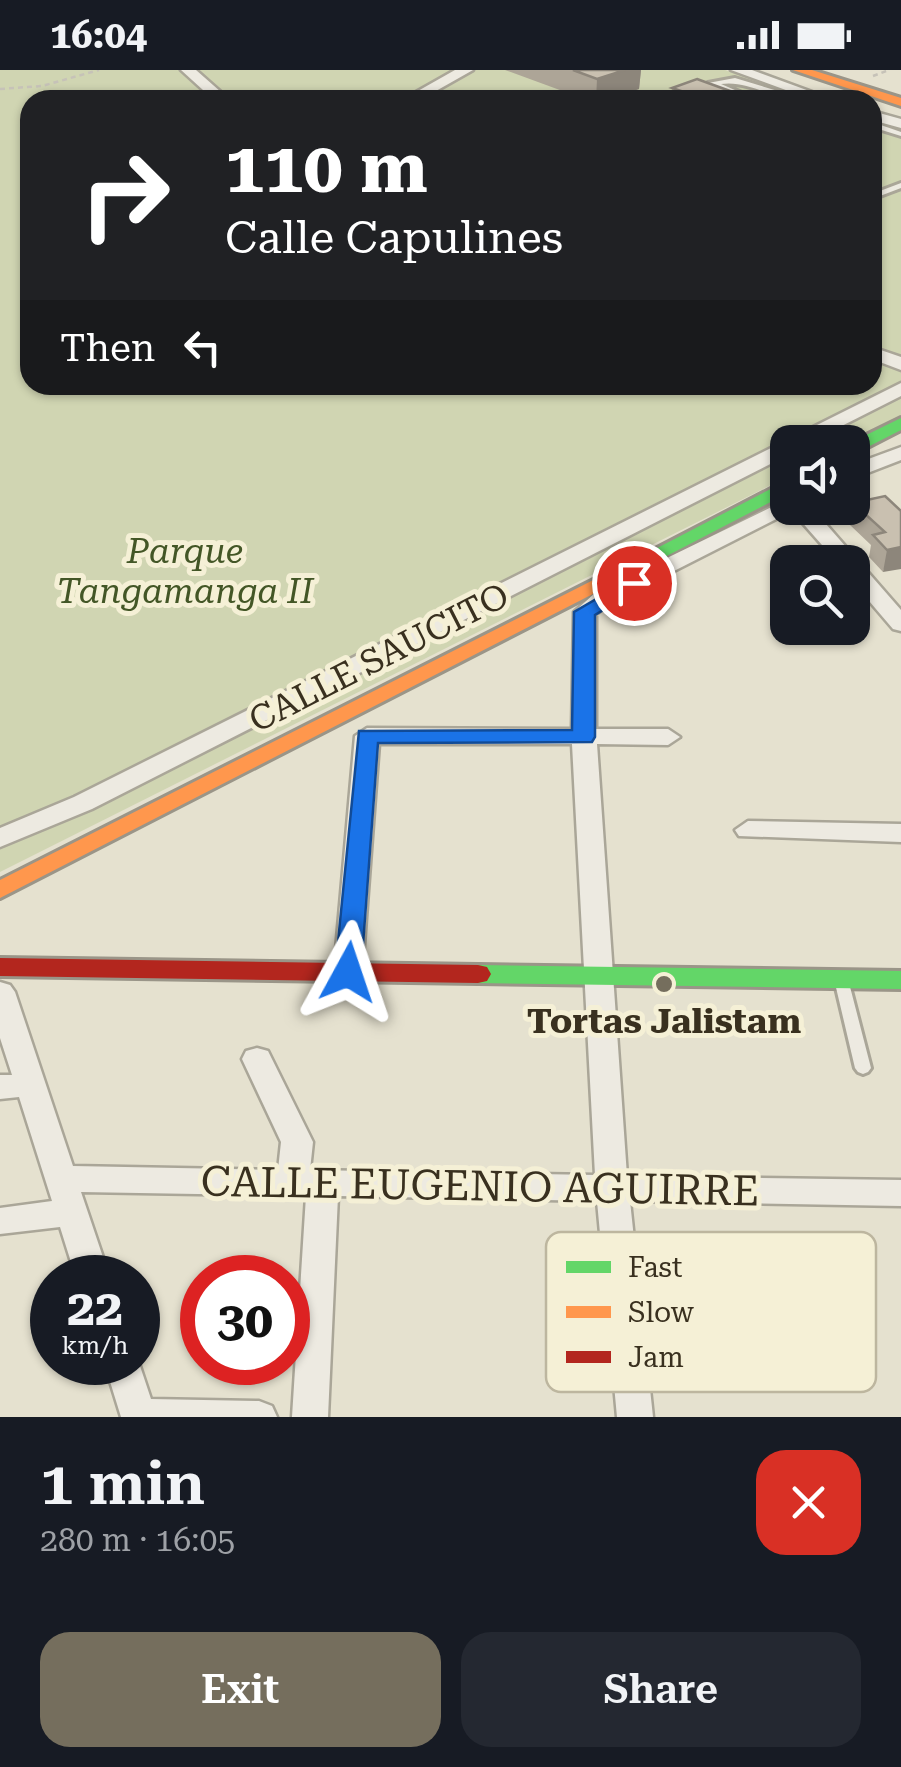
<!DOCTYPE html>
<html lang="en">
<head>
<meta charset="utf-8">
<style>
  :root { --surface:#171b24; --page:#242831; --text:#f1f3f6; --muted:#9ea1a6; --accent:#756e5d }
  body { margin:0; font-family:"Roboto Serif",serif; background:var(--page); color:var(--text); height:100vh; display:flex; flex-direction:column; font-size:38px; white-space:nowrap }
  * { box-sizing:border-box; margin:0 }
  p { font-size:32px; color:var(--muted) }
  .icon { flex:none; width:55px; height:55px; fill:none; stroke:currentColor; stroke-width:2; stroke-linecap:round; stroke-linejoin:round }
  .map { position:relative; height:1347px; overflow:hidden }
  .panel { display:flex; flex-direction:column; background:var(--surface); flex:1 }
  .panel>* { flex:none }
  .guide { position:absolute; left:20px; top:20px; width:862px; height:305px; border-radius:30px; box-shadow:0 2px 8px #0004; background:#202124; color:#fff; overflow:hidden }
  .tools { position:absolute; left:770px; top:355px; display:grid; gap:20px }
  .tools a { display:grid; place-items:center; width:100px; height:100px; border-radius:20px; background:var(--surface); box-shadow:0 2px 8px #0004; font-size:50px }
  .speed { position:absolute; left:30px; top:1185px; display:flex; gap:20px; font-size:50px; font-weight:700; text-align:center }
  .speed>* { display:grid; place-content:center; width:130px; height:130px; border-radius:50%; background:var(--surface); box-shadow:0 2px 8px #0004; line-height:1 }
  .speed small { font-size:25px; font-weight:400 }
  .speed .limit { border:15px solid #d22; background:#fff; color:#111 }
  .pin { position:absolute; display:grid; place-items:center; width:85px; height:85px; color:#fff; margin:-42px; border:5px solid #fff; border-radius:50%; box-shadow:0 2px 10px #0007 }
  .me { position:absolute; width:110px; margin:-55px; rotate:5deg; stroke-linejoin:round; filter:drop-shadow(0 0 8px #0008) }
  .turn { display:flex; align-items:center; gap:35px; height:210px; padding:0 40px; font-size:45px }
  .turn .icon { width:130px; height:130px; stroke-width:2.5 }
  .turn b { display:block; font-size:70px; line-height:85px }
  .then { display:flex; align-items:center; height:95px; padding:0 40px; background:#0003; gap:20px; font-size:38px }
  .round { display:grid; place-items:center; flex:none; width:105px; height:105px; border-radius:30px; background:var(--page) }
  .headline { display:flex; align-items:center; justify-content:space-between; height:170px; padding:0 40px }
  h1 { font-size:60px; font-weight:600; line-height:75px }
  .button { display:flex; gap:20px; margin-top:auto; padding:20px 40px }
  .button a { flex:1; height:115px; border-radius:30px; background:var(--accent); color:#fff; font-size:40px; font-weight:600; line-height:115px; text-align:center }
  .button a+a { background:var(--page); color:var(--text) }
  .status { display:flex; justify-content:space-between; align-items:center; height:70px; padding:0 50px; background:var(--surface); direction:ltr }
  .status svg { height:28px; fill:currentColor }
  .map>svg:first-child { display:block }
  .green { fill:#d0d5b2 }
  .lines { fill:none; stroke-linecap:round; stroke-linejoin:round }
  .lane-casing { stroke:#aaa698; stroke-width:6 }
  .street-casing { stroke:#aaa698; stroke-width:5 }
  .fast-casing { stroke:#9a9588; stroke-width:6 }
  .slow-casing { stroke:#9a9588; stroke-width:6 }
  .jam-casing { stroke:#9a9588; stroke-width:6 }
  .path { stroke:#c6c2b8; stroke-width:2.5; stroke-dasharray:5 4; stroke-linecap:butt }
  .lane { fill:#edeae1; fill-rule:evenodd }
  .street { fill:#edeae1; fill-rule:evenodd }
  .fast { fill:#63d668; fill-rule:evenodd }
  .slow { fill:#ff974d; fill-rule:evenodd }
  .jam { fill:#b3261e; fill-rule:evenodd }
  .wall { fill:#ada597 }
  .shaded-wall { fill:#8d867b }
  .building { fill:#c9c0b0; stroke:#8d867b; stroke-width:2.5 }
  .route { fill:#1a73e8; stroke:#114b97; stroke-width:2.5 }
  .poi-dot { fill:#756e5d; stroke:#f5f0d6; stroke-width:4 }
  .labels { text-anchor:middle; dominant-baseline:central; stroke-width:10; stroke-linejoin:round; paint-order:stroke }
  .park-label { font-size:35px; font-style:italic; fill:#435626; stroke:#f5f0d6 }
  .street-label { font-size:35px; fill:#39301f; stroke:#f5f0d6 }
  .poi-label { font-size:35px; font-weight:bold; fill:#39301f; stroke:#f5f0d6 }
  .near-street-label { font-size:42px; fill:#39301f; stroke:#f5f0d6 }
  .key { fill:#f5f0d6; stroke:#bdb69f; stroke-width:2.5 }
  .key-label { font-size:28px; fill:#39301f }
</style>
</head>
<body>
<div class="status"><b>16:04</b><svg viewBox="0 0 49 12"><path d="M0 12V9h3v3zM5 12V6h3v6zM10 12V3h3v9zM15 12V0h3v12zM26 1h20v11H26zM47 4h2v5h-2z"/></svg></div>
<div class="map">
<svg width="901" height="1347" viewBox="0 0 901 1347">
  <rect width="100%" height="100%" fill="#e5e1cf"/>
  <path class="green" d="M0,0H725L815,30H30V315H872L873,49L901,59V350L852,372H788L787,407L0,802Z"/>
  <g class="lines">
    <g class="lane-casing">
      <path id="lane" d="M735,8L801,28L802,30C773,30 749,10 721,14L758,30H748L708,13Z
        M872,52L901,62V66L872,57Z
        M901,113V118L872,129V124Z
        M841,904L846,905L848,909L871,998L868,1002L863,1004L858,1002L855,998L834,909L836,905Z"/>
    </g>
    <g class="street-casing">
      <path id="street" d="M181,0H196L230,30H214Z
        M455,0H473L420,30H402Z
        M731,0H752L834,30H813Z
        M862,24L868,30H851Z
        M872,41L901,49V58L872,50Z
        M872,277L901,287V300L872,289Z
        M901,313V326L810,372H788V385L92,739L0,777V758L74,727Z
        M901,377V390L852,409V395Z
        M788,429V438H812L901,540V561L893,559L852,511V492H837L792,441L611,533L596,544V659H668L680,667L668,675L597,674L627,1106L901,1110V1136L630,1131L653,1347H617L597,1131L338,1126L328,1347H292L306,1126L81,1122L110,1208H76L60,1157L0,1164V1138L52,1131L19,1027L0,1029V1005H12L0,968V912L10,915L15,922L73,1096L278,1100L281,1072L242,989L246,981L257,978L268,981L313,1072L310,1100L595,1105L572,674H379L362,902L358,909H338L334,902L355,666L367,658L572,659L574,542L595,523Z
        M748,751L901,754V772L739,766L735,760Z
        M138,1290L151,1329L259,1331L272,1336L277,1347H121L104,1292Z"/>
    </g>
    <g class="fast-casing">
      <path id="fast" d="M901,348V360L852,385V372Z
        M788,410V423L630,505L623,507L613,501Z
        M478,895L901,901V919L478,913L469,911L465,904L469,897Z"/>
    </g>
    <g class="slow-casing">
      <path id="slow" d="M793,0H812L901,28V36Z
        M623,495L630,497L633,501L630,505L0,828V810Z"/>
    </g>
    <g class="jam-casing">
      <path id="jam" d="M0,888L478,895L487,897L491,904L487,911L478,913L0,906Z"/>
    </g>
    <path class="path" d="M873,6L889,0
      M0,19L42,16L99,0"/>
    <use href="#lane" class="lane"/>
    <use href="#street" class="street"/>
    <use href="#fast" class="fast"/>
    <use href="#slow" class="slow"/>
    <use href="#jam" class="jam"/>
  </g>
  <path class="wall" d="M505,0H641L639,19L606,30H587Z
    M672,18L730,21L729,30H671Z
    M853,433L901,441L883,502L869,487L871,475L850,455Z"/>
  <path class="shaded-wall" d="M625,0H641L639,19L606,30H596L597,9Z
    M730,21L729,30H705Z
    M901,477V499L883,502L887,480Z"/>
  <path class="building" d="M573,0H625L597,9Z
    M697,9L730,21L705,29L672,18Z
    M885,426L901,441V477L887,480L873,465L885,462L853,433Z"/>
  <path class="route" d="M634,507L641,508V517L595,545V667L592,672L378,673L361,902L357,909H338L335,902L359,661L572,660L574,542Z"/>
  <circle class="poi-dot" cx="664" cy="914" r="10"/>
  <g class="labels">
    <g class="park-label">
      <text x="185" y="481">Parque<tspan x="185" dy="40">Tangamanga II</tspan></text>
    </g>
    <g class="street-label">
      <text transform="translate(379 588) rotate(-27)">CALLE SAUCITO</text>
    </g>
    <g class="poi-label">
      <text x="664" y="951">Tortas Jalistam</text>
    </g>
    <g class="near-street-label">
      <text transform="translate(480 1116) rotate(1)">CALLE EUGENIO AGUIRRE</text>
    </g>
  </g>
  <rect x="546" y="1162" width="330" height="160" rx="15" class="key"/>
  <rect x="566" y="1191" width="45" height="12" fill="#63d668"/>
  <rect x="566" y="1236" width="45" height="12" fill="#ff974d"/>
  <rect x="566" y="1281" width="45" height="12" fill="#b3261e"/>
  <g class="key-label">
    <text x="628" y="1207">Fast</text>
    <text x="628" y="1252">Slow</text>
    <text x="628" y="1297">Jam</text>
  </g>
</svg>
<div class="tools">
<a><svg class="icon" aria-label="sound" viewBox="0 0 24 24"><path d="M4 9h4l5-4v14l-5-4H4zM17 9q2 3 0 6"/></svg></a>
<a><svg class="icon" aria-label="search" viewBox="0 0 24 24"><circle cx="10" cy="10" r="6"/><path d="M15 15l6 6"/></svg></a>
</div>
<div class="speed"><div>22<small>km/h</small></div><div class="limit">30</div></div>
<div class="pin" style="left:634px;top:513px;background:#d93025"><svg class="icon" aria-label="arrive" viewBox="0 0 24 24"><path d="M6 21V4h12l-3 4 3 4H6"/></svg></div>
<svg class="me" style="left:348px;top:902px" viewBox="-20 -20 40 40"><path d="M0-17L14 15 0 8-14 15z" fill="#1a73e8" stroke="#fff" stroke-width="4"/></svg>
<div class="guide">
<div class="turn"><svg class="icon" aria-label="right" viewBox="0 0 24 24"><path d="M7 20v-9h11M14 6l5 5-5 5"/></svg><div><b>110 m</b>Calle Capulines</div></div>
<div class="then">Then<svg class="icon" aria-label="left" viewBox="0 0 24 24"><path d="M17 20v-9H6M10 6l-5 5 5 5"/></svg></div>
</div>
</div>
<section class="panel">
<div class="headline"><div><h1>1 min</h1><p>280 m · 16:05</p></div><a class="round" style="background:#d93025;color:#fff"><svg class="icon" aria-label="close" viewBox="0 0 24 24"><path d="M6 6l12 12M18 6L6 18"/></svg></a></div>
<div class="button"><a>Exit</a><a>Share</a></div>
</section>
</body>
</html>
